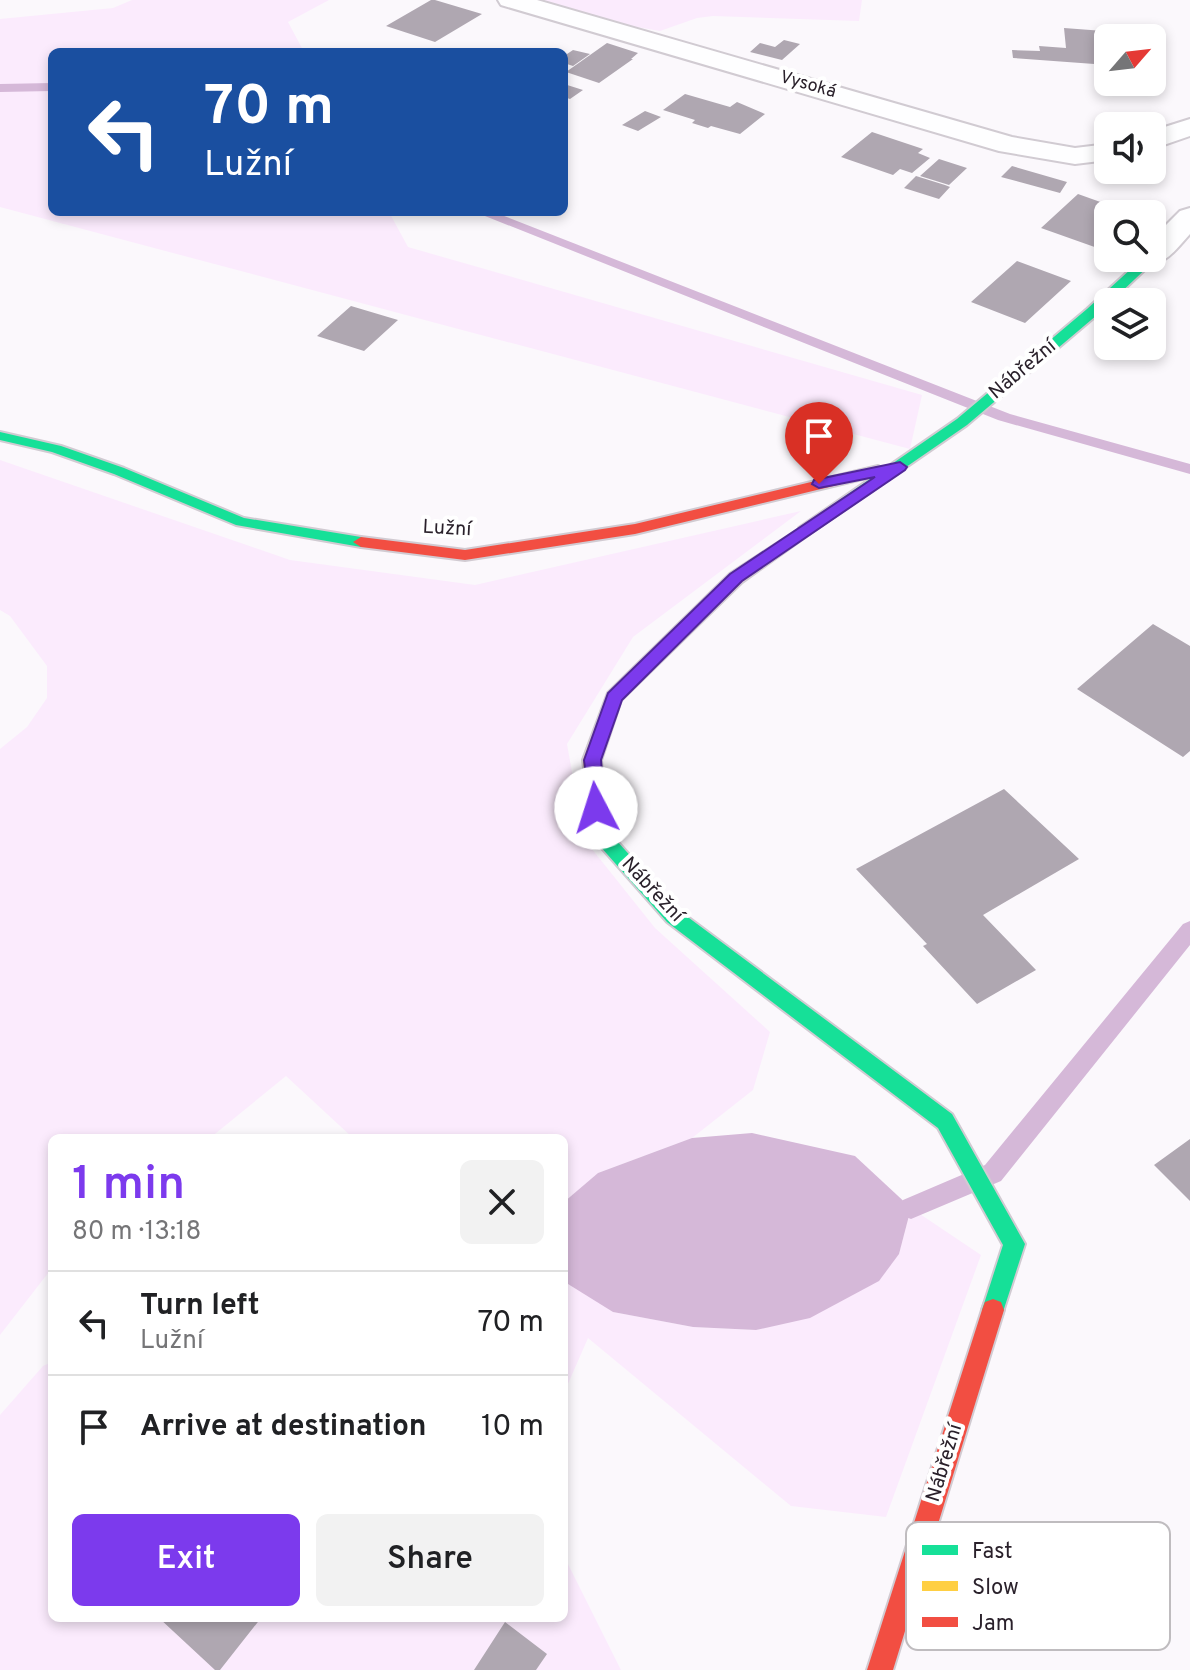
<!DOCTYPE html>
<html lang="en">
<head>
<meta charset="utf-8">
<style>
  :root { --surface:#fff; --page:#f2f2f2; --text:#202124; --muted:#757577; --line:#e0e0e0; --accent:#7c3aed }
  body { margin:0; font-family:Overpass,sans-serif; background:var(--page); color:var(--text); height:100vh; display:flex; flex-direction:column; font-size:30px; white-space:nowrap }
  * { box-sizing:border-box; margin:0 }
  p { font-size:26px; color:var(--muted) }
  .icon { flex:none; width:44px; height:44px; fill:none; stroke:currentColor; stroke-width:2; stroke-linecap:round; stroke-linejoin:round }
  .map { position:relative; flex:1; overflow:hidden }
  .details { position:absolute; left:48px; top:1134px; width:520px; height:488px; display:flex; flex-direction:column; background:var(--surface); border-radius:12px; box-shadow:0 4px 12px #0003 }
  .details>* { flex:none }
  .guide { position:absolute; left:48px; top:48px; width:520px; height:168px; border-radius:12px; box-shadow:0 4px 12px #0003; background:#1a4fa0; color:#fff; overflow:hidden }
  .needle { width:52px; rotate:62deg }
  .fabs { position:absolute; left:1094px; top:24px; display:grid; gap:16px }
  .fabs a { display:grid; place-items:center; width:72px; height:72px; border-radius:12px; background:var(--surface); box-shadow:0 4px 12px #0003; font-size:40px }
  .pin { position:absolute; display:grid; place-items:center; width:68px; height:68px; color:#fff; margin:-82px -34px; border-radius:50% 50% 50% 0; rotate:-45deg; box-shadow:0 0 8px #0007 }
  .pin .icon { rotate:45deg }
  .me { position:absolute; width:88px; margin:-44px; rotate:355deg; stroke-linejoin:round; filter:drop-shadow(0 0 6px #0008) }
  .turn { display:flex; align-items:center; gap:28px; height:168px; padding:0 24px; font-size:36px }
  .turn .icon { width:104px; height:104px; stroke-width:2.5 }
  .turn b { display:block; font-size:56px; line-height:68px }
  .round { display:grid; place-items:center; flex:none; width:84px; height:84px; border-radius:12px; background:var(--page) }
  .overview { display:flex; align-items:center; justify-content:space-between; height:136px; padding:0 24px }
  h1 { font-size:48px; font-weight:600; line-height:60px; color:var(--accent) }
  .button { display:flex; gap:16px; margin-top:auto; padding:16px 24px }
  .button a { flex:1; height:92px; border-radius:12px; background:var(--accent); color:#fff; font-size:32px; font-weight:600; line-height:92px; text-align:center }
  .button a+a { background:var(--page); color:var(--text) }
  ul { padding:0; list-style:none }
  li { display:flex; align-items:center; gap:24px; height:104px; padding:0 24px; border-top:2px solid var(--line) }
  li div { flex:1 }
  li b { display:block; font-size:30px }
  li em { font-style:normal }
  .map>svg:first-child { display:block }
  .green { fill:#fbebfd }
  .water { fill:#d5b8d8 }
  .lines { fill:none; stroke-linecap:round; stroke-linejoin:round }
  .stream { fill:#d5b8d8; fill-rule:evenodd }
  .building { fill:#afa7b1 }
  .street-casing { stroke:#d1cbd2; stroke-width:4 }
  .fast-casing { stroke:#d1cbd2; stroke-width:4 }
  .slow-casing { stroke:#d1cbd2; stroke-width:4 }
  .jam-casing { stroke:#d1cbd2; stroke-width:4 }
  .street { fill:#fefeff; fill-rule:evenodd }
  .fast { fill:#16e098; fill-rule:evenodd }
  .slow { fill:#ffcf43; fill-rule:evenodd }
  .jam { fill:#f24e42; fill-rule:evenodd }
  .route { fill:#7c3aed; stroke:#51269a; stroke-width:2 }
  .labels { text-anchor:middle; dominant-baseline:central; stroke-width:8; stroke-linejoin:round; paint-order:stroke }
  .far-street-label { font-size:18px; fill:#2a212b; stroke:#fff }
  .street-label { font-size:20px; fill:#2a212b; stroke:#fff }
  .key { fill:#fff; stroke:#bfbcbf; stroke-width:2 }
  .key-label { font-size:22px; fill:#2a212b }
</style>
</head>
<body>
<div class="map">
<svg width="1190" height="1670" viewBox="0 0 1190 1670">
  <rect width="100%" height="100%" fill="#fbf8fc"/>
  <path class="green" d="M132,0H329L288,22L304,52H52V212H389L408,247L922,395L910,449L0,207V19L113,8Z
    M535,0H862L859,21L713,16L697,18L660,31L603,21Z
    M0,460L290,560L475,585L801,511L633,637L567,744L584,839L655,928L770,1032L753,1090L692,1138L598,1173L564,1202V1138H353L286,1076L210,1138H52V1268L0,1335V749L27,727L47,698V666L10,616L0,610Z
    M911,1208L981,1255L886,1517L791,1506L588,1338L564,1393V1279L613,1312L693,1327L756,1330L899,1254Z
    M52,1362V1618H564V1556L621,1670H0V1415L43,1366Z"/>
  <path class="water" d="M752,1133L855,1156L911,1208L899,1254L879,1281L810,1318L756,1330L693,1327L613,1312L568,1284L564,1279V1202L598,1173L692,1138Z"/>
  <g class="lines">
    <path class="stream" d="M52,83V91L0,92V84Z
      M475,212H494L1010,414L1190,464V474L998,420Z
      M1190,921V945L1001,1181L911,1219L903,1216L899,1208L903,1200L985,1165L1183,924Z"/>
  </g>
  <path class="building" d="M431,0H435L482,14L435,42L386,26Z
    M1064,28L1117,32L1118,38H1108V65L1013,58L1012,50L1040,51L1039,46L1066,48Z
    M784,40L800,44L782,60L750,52L760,43L775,47Z
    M607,43L638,53L631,59H633L599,83L566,72Z
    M573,50L590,54L573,66L564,63V56Z
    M564,84L583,90L570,99L564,97Z
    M685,94L730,107L737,102L765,114L740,134L711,126L708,128L692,123L695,120L663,110Z
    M645,111L661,117L638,131L622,125Z
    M872,132L923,149L918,153L930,158L912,173L900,169L893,175L841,157Z
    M939,159L967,168L949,185L920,176Z
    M1012,166L1067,182L1060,193L1001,177Z
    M916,176L945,185L950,187L939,199L904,188Z
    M1078,194L1134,214H1108V245L1103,250L1041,228Z
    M1017,261L1071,281L1025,323L971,302Z
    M351,306L398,320L364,351L317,336Z
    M1153,624L1190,646V751L1183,757L1077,689Z
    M1004,789L1079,859L983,915L1036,970L977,1004L923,946L927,944L856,869Z
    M1190,1139V1201L1154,1165Z
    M159,1618H261L220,1670H215Z
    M505,1622L547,1654L536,1670H474Z"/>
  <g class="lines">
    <g class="street-casing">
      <path id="street" d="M498,0H537L1012,137L1075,148L1108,144V160L1075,164L999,151L501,5Z
        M1190,119V136L1152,149V131Z
        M1190,208V234C1175,250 1165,268 1141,262L1138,258H1152V239L1180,211Z"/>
    </g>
    <g class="fast-casing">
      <path id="fast" d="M1152,255L1156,258L1154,261L1097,315L967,425L809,534H799V528L957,419L1087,309L1143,258H1152Z
        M0,432L61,446L124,468L244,518L361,537L369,542L361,547L236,525L114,474L52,452L0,440Z
        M596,805L605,812L607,830L681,912L952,1114L1025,1244L1001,1318L993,1321L985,1318L982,1310L1003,1245L938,1128L667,922L592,837L587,812Z"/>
    </g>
    <g class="slow-casing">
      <path id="slow" d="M804,526L812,531L809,534L742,582L621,700L601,760L605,812L596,819L590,817L583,760L608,693L730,574Z"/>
    </g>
    <g class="jam-casing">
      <path id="jam" d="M878,466L885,471L883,474L635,534L465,560L361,547L353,542L361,537L465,550L635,524Z
        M993,1299L1001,1302L1004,1310L893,1670H867L982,1310L985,1302Z"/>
    </g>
    <use href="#street" class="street"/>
    <use href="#fast" class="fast"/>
    <use href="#slow" class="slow"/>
    <use href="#jam" class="jam"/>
  </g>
  <path class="route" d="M900,462L907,467L905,470L742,581L622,700L601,760L605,808L603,813H590L584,760L608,693L730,574L875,477L819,488L812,484L814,480Z"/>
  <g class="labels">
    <g class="far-street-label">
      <text transform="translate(808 85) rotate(16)">Vysoká</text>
    </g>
    <g class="street-label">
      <text transform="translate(1023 370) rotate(-40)">Nábřežní</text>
      <text transform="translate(447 529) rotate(3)">Lužní</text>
      <text transform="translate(652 890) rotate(47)">Nábřežní</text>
      <text transform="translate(945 1463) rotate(-73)">Nábřežní</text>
    </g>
  </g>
  <rect x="906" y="1522" width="264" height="128" rx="12" class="key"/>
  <rect x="922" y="1545" width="36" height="10" fill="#16e098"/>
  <rect x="922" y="1581" width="36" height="10" fill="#ffcf43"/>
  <rect x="922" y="1617" width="36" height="10" fill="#f24e42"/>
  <g class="key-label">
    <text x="972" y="1558">Fast</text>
    <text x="972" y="1594">Slow</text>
    <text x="972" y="1630">Jam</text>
  </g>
</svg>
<div class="fabs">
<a><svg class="needle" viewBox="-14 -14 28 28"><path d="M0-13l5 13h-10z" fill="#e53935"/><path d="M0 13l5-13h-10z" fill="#757577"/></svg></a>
<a><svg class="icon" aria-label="sound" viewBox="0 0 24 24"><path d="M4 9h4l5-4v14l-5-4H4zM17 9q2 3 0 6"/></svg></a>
<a><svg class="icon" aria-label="search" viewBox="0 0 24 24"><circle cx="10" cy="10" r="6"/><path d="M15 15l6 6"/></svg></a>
<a><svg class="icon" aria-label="layers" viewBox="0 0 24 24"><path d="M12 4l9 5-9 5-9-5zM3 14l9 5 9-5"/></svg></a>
</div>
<div class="pin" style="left:819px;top:484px;background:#d93025"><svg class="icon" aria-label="arrive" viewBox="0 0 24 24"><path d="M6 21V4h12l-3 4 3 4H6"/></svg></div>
<svg class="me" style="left:596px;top:808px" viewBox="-20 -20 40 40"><circle r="19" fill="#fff"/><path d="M0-13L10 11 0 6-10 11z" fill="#7c3aed"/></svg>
<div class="guide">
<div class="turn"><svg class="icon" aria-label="left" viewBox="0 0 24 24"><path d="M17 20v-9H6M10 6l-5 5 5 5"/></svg><div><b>70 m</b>Lužní</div></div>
</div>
<section class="details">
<div class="overview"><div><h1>1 min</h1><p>80 m · 13:18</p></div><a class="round"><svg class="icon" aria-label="close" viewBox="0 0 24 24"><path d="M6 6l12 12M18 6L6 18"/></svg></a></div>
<ul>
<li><svg class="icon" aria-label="left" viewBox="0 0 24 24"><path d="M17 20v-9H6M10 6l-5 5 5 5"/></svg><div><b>Turn left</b><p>Lužní</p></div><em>70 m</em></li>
<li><svg class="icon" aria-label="arrive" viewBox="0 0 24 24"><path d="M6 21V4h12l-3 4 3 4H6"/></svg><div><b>Arrive at destination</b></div><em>10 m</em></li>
</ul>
<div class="button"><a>Exit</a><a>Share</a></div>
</section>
</div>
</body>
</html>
